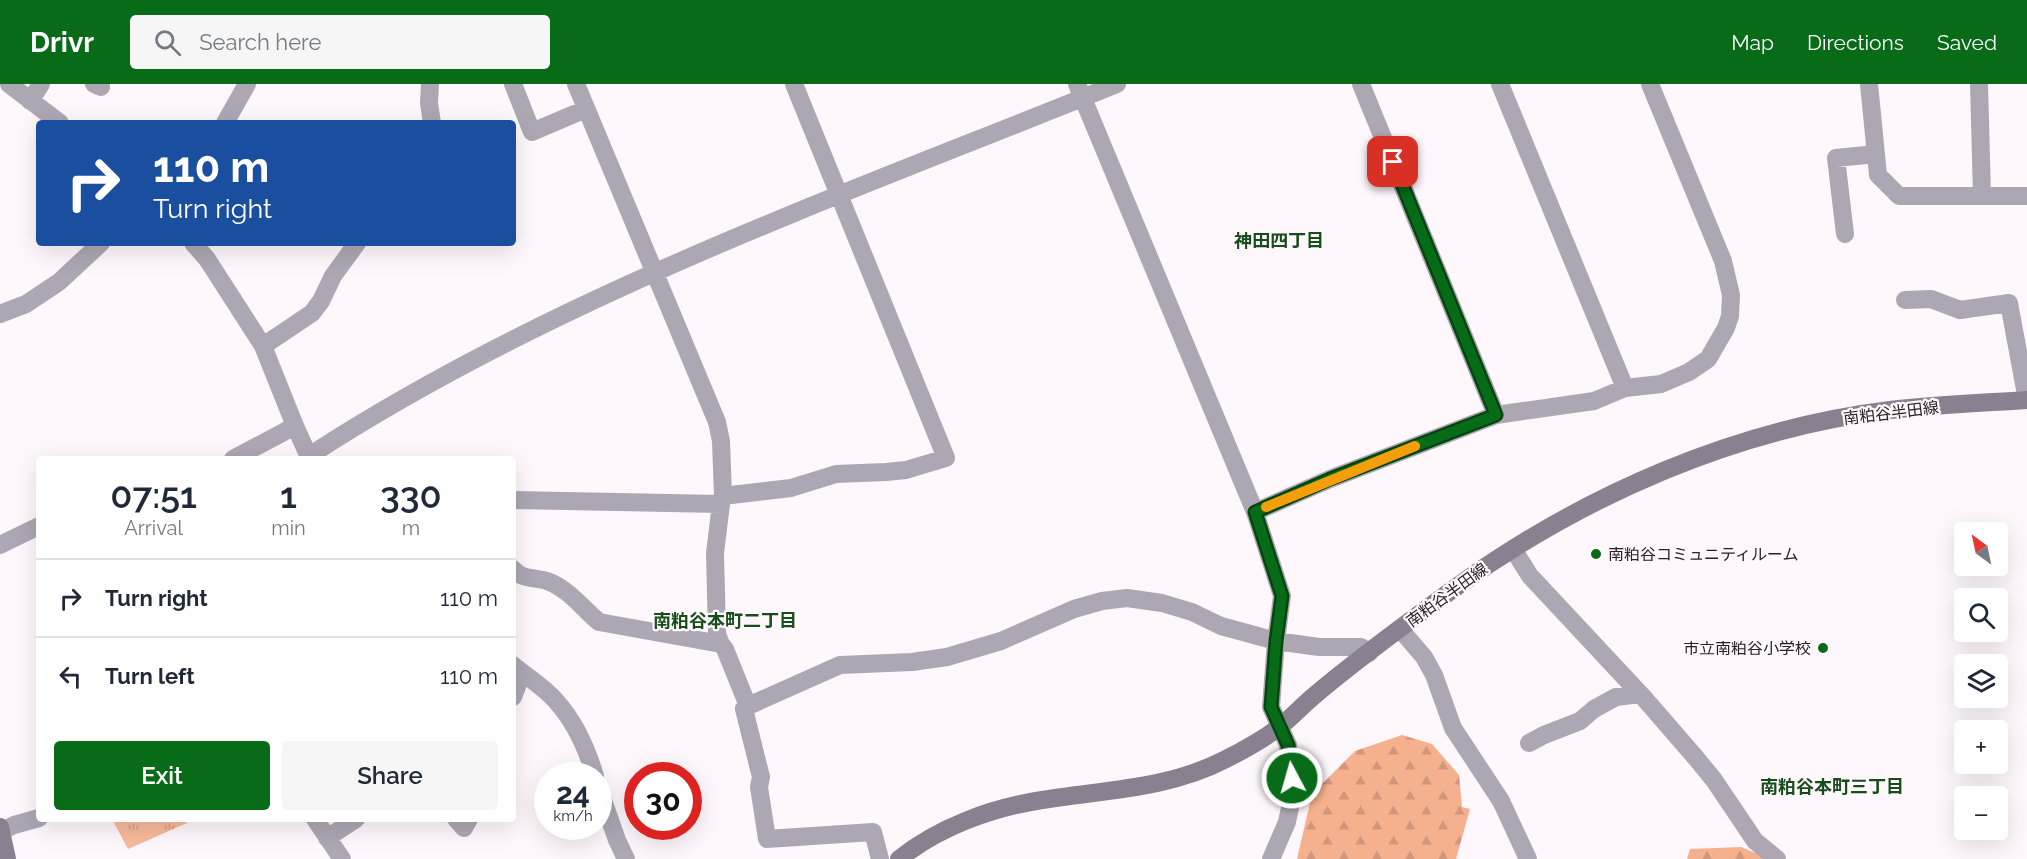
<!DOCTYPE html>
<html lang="en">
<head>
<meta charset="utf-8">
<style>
  :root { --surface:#fff; --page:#f6f6f7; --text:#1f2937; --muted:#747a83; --line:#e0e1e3; --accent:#086b18 }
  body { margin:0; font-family:Raleway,"Noto Sans JP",sans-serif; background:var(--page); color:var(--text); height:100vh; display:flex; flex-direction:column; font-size:22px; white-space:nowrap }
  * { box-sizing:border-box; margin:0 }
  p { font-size:20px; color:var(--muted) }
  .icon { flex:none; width:33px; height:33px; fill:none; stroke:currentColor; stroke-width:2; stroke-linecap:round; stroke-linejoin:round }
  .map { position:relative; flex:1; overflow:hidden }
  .drawer { position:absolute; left:36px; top:372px; width:480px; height:366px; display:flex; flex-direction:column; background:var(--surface); border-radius:6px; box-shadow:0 6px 24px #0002 }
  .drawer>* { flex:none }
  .top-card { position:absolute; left:36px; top:36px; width:480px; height:126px; border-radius:6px; box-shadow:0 6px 24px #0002; background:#1a4fa0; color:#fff; overflow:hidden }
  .needle { width:39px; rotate:327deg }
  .buttons { position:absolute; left:1954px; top:438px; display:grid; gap:12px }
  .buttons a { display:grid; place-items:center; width:54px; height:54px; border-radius:6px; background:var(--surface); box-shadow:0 6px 24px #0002; font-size:30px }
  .speed { position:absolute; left:534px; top:678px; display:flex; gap:12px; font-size:30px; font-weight:700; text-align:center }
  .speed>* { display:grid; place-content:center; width:78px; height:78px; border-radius:50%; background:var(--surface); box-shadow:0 6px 24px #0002; line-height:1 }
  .speed small { font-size:15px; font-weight:400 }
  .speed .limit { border:9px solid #d22; background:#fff; color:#111 }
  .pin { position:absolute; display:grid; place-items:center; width:51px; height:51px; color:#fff; margin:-26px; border-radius:12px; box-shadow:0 3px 9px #0006 }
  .me { position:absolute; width:66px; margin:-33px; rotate:354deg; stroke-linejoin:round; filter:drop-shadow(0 0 4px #0008) }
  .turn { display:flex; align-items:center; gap:21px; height:126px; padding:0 18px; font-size:27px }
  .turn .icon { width:78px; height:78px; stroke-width:2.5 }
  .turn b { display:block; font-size:42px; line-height:51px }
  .eta { display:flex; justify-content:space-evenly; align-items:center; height:102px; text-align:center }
  .eta b { font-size:36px; font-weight:600; line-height:42px }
  .action { display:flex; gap:12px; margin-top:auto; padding:12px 18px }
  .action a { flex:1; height:69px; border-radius:6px; background:var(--accent); color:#fff; font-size:24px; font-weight:600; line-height:69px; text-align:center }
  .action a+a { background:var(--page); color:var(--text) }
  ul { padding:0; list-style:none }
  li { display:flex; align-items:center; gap:18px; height:78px; padding:0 18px; border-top:2px solid var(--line) }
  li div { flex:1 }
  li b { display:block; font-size:22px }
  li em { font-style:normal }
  header { display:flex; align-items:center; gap:36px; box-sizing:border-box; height:84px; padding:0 30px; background:var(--accent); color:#fff }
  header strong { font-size:28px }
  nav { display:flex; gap:33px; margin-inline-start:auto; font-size:21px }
  .search { width:420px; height:54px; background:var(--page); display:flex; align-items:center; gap:15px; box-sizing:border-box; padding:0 21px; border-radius:6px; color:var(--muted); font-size:22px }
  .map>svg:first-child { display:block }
  .forest { fill:url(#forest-firs) }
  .park { fill:url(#park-tufts) }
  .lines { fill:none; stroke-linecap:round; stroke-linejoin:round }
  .street { stroke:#ada7b3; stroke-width:18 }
  .secondary { stroke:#898090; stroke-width:18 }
  .route-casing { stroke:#054610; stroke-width:15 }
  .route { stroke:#086b18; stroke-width:10 }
  .slow { stroke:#f59e0b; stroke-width:10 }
  .poi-dot { fill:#086b18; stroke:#fef7fb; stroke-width:2 }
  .labels { text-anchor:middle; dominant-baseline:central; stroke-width:4.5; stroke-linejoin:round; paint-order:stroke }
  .street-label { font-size:16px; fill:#2b2027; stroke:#fef7fb }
  .poi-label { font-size:16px; fill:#2b2027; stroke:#fef7fb; text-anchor:start }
  .neighbourhood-label { font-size:18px; font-weight:bold; fill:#164d1a; stroke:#fef7fb }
</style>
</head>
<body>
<header>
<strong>Drivr</strong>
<div class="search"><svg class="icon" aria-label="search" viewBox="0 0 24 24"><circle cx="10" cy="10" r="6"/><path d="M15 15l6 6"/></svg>Search here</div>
<nav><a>Map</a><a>Directions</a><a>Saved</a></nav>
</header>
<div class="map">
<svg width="2027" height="775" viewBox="0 0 2027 775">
  <defs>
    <pattern id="forest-firs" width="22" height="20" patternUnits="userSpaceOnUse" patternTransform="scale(1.5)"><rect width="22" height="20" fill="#f5b08e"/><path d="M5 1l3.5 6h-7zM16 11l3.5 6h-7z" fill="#d2977a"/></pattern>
    <pattern id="park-tufts" width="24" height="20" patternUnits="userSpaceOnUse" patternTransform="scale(1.5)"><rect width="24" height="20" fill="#f8ba9c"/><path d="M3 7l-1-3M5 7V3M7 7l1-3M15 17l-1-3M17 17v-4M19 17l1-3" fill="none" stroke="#d5a086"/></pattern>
  </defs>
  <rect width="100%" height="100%" fill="#fef7fb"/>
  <path class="forest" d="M1402,651L1432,660L1459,691L1462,723L1470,725L1456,775H1297L1312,710L1355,667Z
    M1741,763L1770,775H1687L1690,765Z"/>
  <path class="park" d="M112,735H186L187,739L128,765Z"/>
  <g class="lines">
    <path class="street" d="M9,0L60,39
      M94,0L101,3
      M430,0L429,19L432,39
      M513,0L532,48L586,25
      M1077,0L1255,428L1282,512L1276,557L1271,623L1288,661L1292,714L1287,738L1271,775
      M1361,0L1496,331
      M1500,0L1625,304
      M1869,0L1878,91L1899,112H2027
      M1979,0L1982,112
      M30,17L41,0
      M225,39L247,0
      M1845,150L1836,74L1876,70
      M193,159L207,175L263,262L295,342L310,375
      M1905,216L1931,215L1960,226L2009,219L2027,316
      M0,230L26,220L59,198L101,159
      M263,262L312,229L321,217L333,192L357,159
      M309,372C556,211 844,111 1117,0
      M233,375L295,342
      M723,412L791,404L836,390L886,388L906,386L946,374L794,0
      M513,416L721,420L723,412L721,357L717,338L576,0
      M1255,428L1330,395L1496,331L1594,317L1625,304L1661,300L1689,288L1708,275L1726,244L1730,232L1731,211L1723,177L1650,0
      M0,461L39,442
      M1513,465L1530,492L1644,614L1696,674L1714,696L1755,757L1777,775
      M513,485C522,496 535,493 547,497C569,505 582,524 599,538L721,560L725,565L748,622L744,625L761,693L759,703L767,755L873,748L880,775
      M1400,545L1424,573L1434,591L1453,644L1501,717L1528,775
      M721,560L717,550L715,469L721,420
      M513,581C527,593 544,603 556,617C575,638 587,665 595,692
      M513,613L522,589
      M748,622L840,581L912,578L947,573L1001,557L1074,525L1102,517L1127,514L1162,519L1192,528L1221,542L1276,557L1319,563H1361L1369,569
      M1529,659L1544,651L1580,637L1594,625L1616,613L1640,610
      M598,702L617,756L626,775
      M315,735L342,775
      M456,735L464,744L469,735
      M0,748L14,741L39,734
      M327,754L356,735"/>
    <path class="secondary" d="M0,743L7,775
      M899,775C939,743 991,724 1042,716C1103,706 1168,705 1224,676C1242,667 1267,653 1283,640C1294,631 1304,620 1315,611C1361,572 1411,536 1459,501C1585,411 1735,345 1890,326C1935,321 1981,319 2027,316"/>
  </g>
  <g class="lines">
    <g class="route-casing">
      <path id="route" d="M1292,694L1288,661L1271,623L1276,557L1282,512L1255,428L1330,395L1496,331L1393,78"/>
    </g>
    <use href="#route" class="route"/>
    <path class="slow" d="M1266,423L1415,362"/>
  </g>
  <g class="poi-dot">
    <circle cx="1596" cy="470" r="6"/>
    <circle cx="1823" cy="564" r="6"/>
  </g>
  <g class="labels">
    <g class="street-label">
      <text transform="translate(1891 329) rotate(-7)">南粕谷半田線</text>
      <text transform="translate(1447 511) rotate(-36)">南粕谷半田線</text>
    </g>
    <g class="poi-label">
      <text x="1608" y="470">南粕谷コミュニティルーム</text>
      <text x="1811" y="564" text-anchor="end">市立南粕谷小学校</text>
    </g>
    <g class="neighbourhood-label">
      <text x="1279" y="156">神田四丁目</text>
      <text x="725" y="536">南粕谷本町二丁目</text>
      <text x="1832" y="702">南粕谷本町三丁目</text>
    </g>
  </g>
</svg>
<div class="buttons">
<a><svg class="needle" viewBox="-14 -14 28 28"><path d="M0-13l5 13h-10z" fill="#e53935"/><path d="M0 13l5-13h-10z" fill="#747a83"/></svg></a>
<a><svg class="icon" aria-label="search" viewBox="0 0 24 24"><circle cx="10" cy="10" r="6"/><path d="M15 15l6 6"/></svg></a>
<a><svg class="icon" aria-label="layers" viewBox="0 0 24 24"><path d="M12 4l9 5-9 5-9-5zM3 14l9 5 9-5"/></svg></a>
<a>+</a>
<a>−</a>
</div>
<div class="speed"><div>24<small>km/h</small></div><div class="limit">30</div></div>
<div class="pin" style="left:1393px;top:78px;background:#d93025"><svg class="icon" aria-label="arrive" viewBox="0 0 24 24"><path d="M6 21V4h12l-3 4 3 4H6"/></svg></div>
<svg class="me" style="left:1292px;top:694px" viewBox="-20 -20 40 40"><circle r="17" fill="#086b18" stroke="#fff" stroke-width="3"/><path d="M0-11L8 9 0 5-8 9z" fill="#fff"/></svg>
<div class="top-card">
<div class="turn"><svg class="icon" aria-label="right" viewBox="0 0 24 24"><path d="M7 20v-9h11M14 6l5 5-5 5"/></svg><div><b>110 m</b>Turn right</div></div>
</div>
<section class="drawer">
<div class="eta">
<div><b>07:51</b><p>Arrival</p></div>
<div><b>1</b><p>min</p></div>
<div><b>330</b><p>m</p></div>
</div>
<ul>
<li><svg class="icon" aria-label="right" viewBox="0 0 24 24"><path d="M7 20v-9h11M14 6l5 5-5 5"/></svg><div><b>Turn right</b></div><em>110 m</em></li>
<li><svg class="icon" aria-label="left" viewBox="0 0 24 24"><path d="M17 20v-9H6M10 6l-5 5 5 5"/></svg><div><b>Turn left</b></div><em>110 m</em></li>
</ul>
<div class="action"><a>Exit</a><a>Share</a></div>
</section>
</div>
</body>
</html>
